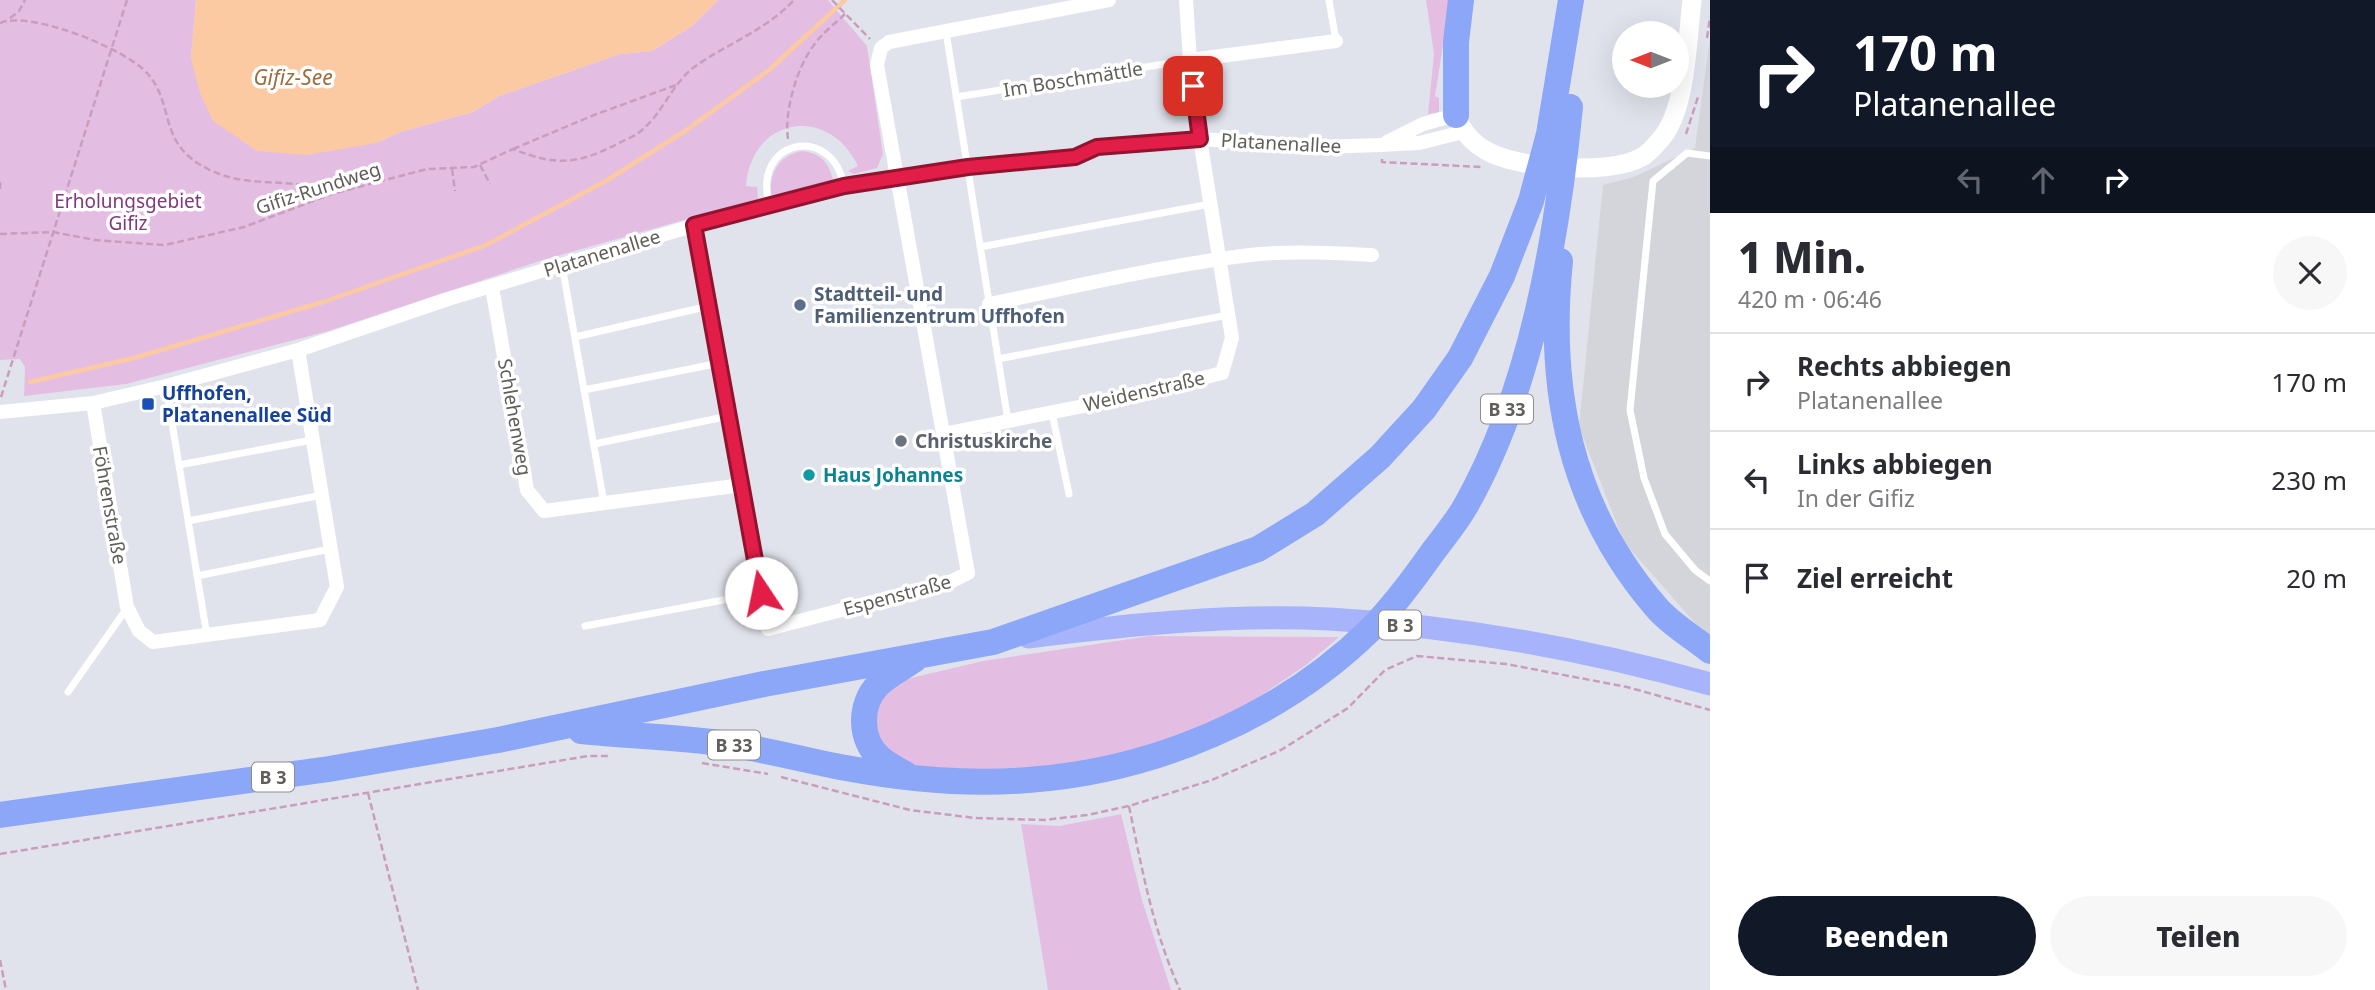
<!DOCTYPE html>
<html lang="de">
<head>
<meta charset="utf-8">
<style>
  :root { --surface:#fff; --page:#f7f7f7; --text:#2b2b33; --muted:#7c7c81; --line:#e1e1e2; --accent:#111827 }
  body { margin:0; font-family:"Noto Sans",sans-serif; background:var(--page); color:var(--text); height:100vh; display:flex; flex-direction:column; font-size:26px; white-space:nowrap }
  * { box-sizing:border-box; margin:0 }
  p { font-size:23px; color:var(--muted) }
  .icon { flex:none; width:38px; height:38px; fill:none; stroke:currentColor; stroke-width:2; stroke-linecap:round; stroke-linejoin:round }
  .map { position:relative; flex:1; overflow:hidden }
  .drawer { display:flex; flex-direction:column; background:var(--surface); width:665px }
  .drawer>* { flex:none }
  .guide { background:#111827; color:#fff; overflow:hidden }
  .needle { width:46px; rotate:270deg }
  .buttons { position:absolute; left:1612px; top:21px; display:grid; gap:14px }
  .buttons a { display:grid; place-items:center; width:77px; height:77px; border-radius:50%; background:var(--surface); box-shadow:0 7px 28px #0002; font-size:35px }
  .pin { position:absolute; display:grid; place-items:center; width:60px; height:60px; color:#fff; margin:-30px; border-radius:14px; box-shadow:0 4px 10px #0006 }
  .me { position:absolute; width:77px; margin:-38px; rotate:349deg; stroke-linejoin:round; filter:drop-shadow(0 0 5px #0008) }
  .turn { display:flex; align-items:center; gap:24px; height:147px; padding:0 28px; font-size:32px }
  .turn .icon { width:91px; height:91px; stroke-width:2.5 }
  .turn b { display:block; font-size:49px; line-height:60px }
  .lanes { display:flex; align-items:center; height:66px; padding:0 28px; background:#0003; justify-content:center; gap:35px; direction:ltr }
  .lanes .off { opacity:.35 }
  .round { display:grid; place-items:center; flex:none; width:74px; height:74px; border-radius:37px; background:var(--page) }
  .headline { display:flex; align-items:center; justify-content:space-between; height:119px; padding:0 28px }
  h1 { font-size:42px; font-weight:800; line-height:52px }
  .cta { display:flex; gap:14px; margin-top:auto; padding:14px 28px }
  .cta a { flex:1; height:80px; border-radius:42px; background:var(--accent); color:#fff; font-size:28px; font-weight:800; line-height:80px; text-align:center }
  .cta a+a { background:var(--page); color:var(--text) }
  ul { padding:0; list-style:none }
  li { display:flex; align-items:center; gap:21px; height:98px; padding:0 28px; border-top:2px solid var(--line) }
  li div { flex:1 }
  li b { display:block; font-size:26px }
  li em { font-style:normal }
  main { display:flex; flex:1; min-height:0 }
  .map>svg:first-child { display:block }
  .industrial { fill:#d4d5da }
  .green { fill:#e3bee2 }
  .water { fill:#fbcaa2 }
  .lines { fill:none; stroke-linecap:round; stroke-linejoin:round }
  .stream { stroke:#fbcaa2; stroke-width:4.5 }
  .path { stroke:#cb9dbd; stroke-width:2.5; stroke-dasharray:7 3.5; stroke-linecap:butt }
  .lane { stroke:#fff; stroke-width:7 }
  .street { stroke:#fff; stroke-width:14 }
  .secondary { stroke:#fff; stroke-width:19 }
  .primary { stroke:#a7b4fb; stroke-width:23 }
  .highway { stroke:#8ca7f7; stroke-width:26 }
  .route-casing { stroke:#92132f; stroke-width:18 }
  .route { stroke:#e11d48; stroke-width:12 }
  .service-dot { fill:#5c6f8a; stroke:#fff; stroke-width:2.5 }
  .transit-dot { fill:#1a4fb4; stroke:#fff; stroke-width:2.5 }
  .worship-dot { fill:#6b7280; stroke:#fff; stroke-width:2.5 }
  .culture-dot { fill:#0f9aa8; stroke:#fff; stroke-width:2.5 }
  .labels { text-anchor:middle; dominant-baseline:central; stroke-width:7; stroke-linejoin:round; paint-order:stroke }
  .shield { fill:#fff; stroke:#908e8c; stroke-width:2 }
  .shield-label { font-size:18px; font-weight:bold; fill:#615e5a }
  .street-label { font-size:19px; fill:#615e5a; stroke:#fff }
  .park-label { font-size:19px; fill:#82387d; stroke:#fff }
  .service-label { font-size:19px; font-weight:bold; fill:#4e5e75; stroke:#fff; text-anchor:start }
  .transit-label { font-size:19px; font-weight:bold; fill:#164399; stroke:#fff; text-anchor:start }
  .worship-label { font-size:19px; font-weight:bold; fill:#5b616d; stroke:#fff; text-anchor:start }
  .culture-label { font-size:19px; font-weight:bold; fill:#0d838f; stroke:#fff; text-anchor:start }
  .water-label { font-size:21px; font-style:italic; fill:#9a6d3c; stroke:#fff }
</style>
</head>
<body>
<main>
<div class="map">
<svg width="1710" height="990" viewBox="0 0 1710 990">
  <rect width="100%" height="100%" fill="#e1e3ec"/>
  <path class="industrial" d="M1710,38V640L1624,542L1579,427L1603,185L1634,177L1695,148Z"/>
  <path class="green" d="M0,0H196L191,59L376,143L400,132L473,112L499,96L620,54L652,51L692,26L718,0H828L867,46L883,154L877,168L854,174L848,171L858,166C828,104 751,117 746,186L757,187L758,199L543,260L325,332L126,384L24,396L25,367L20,359L0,360Z
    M1426,0H1450L1435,96L1439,98V112L1428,114L1434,54Z
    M802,151C820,153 829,162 833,180L771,196C769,173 779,155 802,151Z
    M1150,636L1339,637L1306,665L1256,699L1188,735L1112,757L1022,773L905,765L873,739L874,697L894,682L983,661Z
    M1121,814L1142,900L1171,990H1048L1021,824L1060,826Z"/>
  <path class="water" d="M196,0H718L692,26L652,51L620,54L499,96L473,112L400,132L376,143L307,155L257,151L213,121L200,93L191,59Z"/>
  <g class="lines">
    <path class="stream" d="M30,382L134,358L323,302L486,245L604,182L685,131L769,70L845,0"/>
    <path class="path" d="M832,0L870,39
      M10,18L19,11L25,0
      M0,23C30,10 126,49 147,73C176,105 156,143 208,169C237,184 265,181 296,184C308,185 321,190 332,194
      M1707,38L1710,17
      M1686,134L1698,97
      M788,139C784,111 797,67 814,45C822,33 835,24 845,14
      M513,149L594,115L676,85
      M1382,159V162L1481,167
      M480,165L490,184
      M452,169L455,191
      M0,182V189
      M0,234L53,232L95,240L165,245L244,227L332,194L427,169L474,167L513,149C556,166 577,165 619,143C626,139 636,136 642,130C664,112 672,82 697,65C729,43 766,30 794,0
      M1,397L127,0
      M702,763L768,774
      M781,777L910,810L975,818L1044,820L1087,815L1129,806L1212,780L1281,750L1348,708L1385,670L1417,656L1506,664L1627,687L1710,710
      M368,793L418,990
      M1129,806C1142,869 1153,931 1180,990
      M0,854L588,756H611
      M0,960L6,990"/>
    <path class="lane" d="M1329,0L1336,41
      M946,32L1008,421
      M956,97L1190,60
      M1710,156L1687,153L1653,181L1630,410L1644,478L1665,534L1695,570L1710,581
      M769,203C752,140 832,122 844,186
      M980,247L1210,204
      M562,265L604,503
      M575,337L709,306
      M998,359L1228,315
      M166,386L207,636
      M584,390L720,363
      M1052,413L1069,494
      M594,444L729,416
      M179,465L312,440
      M188,521L322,495
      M197,576L330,549
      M585,626L761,593
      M68,692L127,608"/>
    <path class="street" d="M1190,60L1336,41
      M1387,142L1423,124L1456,115
      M694,225L768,629L950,582L968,573L877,65L881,48L889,42L1109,0
      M492,287L527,490L544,511L742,485
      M989,304C1079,286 1169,264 1259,254C1297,251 1335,253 1372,255
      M93,403L127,607L139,631L153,642L320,620L337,587L298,350
      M0,412L93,403L166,386L298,350L448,299L769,203L844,186L968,167L1075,157L1097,147L1200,139L1322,147L1380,145L1419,143L1463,132
      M943,434L1129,397L1222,373L1232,338L1200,139L1190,60L1186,0"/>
    <path class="secondary" d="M1456,115C1462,131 1472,143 1487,151C1518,169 1609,175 1640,158C1647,155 1655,146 1660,140C1687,110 1687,40 1692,0"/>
    <path class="primary" d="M1028,637C1127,625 1229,614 1329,619C1459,626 1585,649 1710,684"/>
    <path class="highway" d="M1456,115V42L1461,0
      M1560,261C1547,390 1570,507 1656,607C1670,624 1693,637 1710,651
      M581,731C630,736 680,737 728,744C768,750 807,761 846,768C905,779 968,785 1028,780C1153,771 1280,718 1370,630C1394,606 1413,580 1432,553C1443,538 1456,523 1465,507C1531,391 1557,239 1570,107
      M907,775C898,770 888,765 880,758C859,740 859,704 878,685C888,675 902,668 914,660
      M0,815L329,769L498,740L764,684L993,642L1258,549L1315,514L1380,457L1424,409L1460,358L1502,276L1531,201L1549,134L1571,0"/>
  </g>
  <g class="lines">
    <g class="route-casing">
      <path id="route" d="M761,593L694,225L844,186L968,167L1075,157L1097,147L1200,139L1193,86"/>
    </g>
    <use href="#route" class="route"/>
  </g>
  <circle class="service-dot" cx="800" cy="305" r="7"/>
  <rect class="transit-dot" x="141" y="397" width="14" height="14" rx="3.5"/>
  <circle class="worship-dot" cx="901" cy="441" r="7"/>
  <circle class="culture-dot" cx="809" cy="475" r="7"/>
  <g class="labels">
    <g class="shield">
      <rect x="1481" y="394.5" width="52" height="29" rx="5"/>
      <rect x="1379" y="610.5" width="42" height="29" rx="5"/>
      <rect x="708" y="730.5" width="52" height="29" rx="5"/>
      <rect x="252" y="762.5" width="42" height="29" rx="5"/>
    </g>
    <g class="shield-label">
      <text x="1507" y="409">B 33</text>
      <text x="1400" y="625">B 3</text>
      <text x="734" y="745">B 33</text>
      <text x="273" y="777">B 3</text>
    </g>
    <g class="street-label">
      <text transform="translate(1073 79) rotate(-9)">Im Boschmättle</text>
      <text transform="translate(1281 143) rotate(3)">Platanenallee</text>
      <text transform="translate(318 188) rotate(-18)">Gifiz-Rundweg</text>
      <text transform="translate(602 253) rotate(-17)">Platanenallee</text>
      <text transform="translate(1144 391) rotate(-13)">Weidenstraße</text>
      <text transform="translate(515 417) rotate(80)">Schlehenweg</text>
      <text transform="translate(110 505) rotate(80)">Föhrenstraße</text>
      <text transform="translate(897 595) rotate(-15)">Espenstraße</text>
    </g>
    <g class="park-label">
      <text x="128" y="201">Erholungsgebiet<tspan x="128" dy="22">Gifiz</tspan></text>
    </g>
    <g class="service-label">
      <text x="814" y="294">Stadtteil- und<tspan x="814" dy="22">Familienzentrum Uffhofen</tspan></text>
    </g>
    <g class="transit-label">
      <text x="162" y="393">Uffhofen,<tspan x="162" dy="22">Platanenallee Süd</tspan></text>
    </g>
    <g class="worship-label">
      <text x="915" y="441">Christuskirche</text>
    </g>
    <g class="culture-label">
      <text x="823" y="475">Haus Johannes</text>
    </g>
    <g class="water-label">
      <text x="293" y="77">Gifiz-See</text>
    </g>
  </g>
</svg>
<div class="buttons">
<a><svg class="needle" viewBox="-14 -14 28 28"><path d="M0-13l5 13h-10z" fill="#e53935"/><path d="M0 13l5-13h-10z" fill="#7c7c81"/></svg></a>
</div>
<div class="pin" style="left:1193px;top:86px;background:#d93025"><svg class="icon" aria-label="arrive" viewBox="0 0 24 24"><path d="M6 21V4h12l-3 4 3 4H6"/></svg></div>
<svg class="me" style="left:761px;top:593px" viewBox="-20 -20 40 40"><circle r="19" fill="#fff"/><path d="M0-13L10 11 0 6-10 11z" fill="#e11d48"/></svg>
</div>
<section class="drawer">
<div class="guide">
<div class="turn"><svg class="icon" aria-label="right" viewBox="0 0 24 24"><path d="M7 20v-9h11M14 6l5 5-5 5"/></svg><div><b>170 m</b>Platanenallee</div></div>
<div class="lanes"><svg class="icon off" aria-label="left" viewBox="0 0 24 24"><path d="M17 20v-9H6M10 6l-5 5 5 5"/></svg><svg class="icon off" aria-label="ahead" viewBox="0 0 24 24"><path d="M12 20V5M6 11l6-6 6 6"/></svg><svg class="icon" aria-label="right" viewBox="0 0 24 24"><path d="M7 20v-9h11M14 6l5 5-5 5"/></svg></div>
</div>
<div class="headline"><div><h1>1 Min.</h1><p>420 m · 06:46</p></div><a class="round"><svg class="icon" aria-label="close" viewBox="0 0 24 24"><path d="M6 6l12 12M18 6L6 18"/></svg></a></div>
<ul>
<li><svg class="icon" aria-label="right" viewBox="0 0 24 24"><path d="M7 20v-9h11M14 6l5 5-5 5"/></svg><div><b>Rechts abbiegen</b><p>Platanenallee</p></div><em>170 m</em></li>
<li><svg class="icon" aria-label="left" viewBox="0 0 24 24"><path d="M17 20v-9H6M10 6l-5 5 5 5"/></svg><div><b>Links abbiegen</b><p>In der Gifiz</p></div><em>230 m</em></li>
<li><svg class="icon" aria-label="arrive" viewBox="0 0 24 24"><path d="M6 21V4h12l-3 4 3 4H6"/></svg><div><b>Ziel erreicht</b></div><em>20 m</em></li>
</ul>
<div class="cta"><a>Beenden</a><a>Teilen</a></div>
</section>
</main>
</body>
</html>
